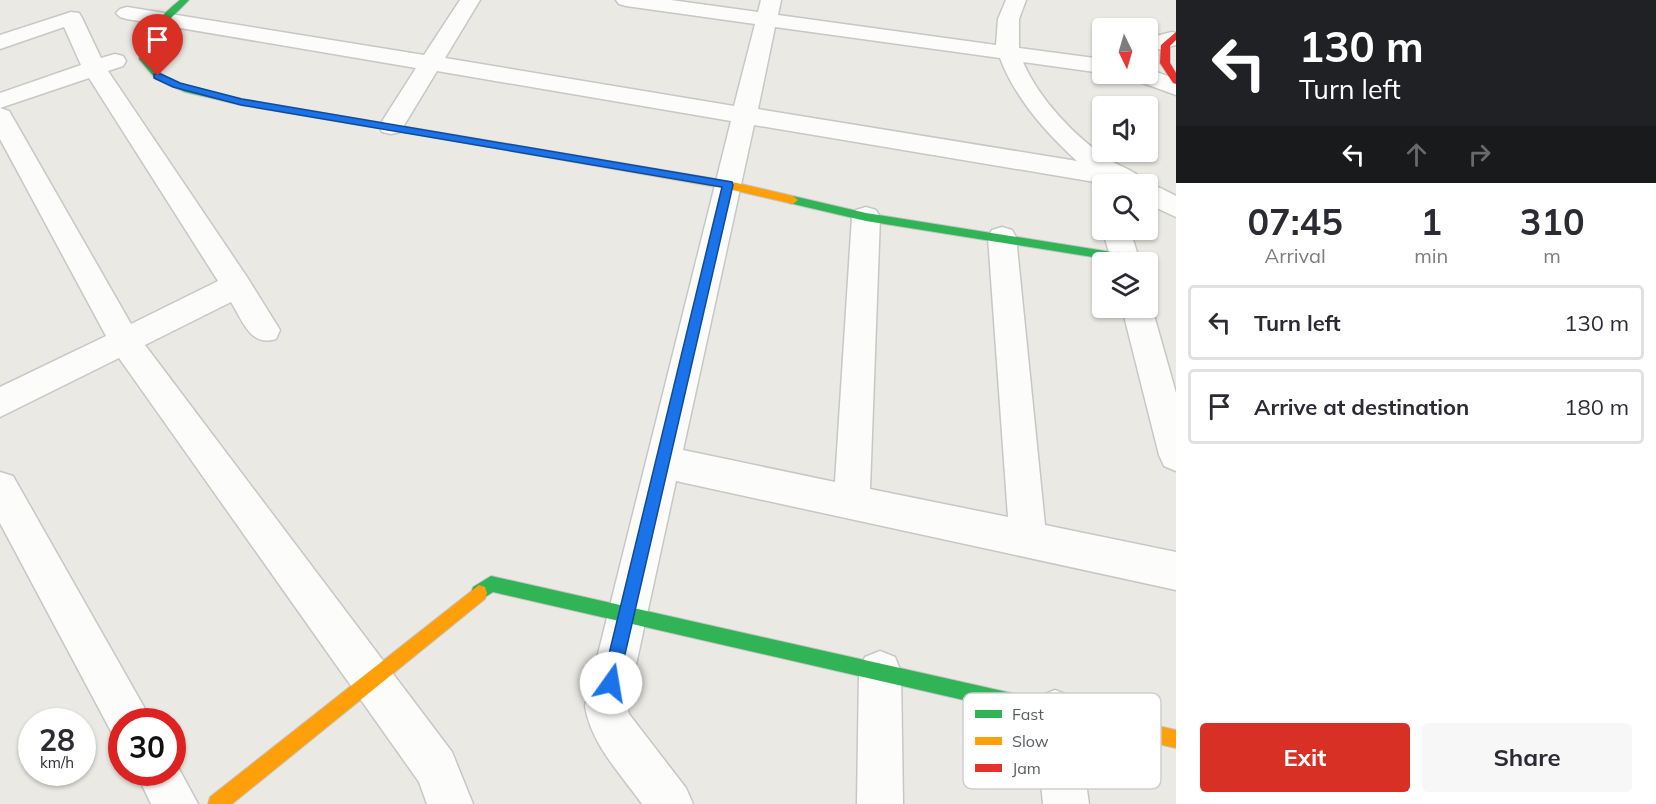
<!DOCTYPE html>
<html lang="en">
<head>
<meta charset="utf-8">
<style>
  :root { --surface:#fff; --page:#f7f7f7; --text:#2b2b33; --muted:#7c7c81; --line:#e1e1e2; --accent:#d93025 }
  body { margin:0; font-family:Mulish,sans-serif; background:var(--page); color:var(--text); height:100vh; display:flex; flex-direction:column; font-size:22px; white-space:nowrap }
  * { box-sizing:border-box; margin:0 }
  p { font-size:20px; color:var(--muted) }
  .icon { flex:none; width:33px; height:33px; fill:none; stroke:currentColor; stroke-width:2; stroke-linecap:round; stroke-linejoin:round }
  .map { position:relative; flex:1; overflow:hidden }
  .drawer { display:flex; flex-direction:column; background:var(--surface); width:480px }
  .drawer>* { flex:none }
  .hud { background:#202124; color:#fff; overflow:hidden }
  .needle { width:39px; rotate:175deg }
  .buttons { position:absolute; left:1092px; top:18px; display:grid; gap:12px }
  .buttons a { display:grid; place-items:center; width:66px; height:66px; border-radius:6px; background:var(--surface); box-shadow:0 2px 4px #0004; font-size:30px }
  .speed { position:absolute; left:18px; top:708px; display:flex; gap:12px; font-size:30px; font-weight:700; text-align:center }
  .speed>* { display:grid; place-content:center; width:78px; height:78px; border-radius:50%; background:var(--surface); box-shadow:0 2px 4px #0004; line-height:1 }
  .speed small { font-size:15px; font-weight:400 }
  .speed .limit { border:9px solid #d22; background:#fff; color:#111 }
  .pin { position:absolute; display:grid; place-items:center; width:51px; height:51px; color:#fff; margin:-62px -26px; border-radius:50% 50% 50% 0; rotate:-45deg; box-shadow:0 0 6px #0007 }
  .pin .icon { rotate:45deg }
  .me { position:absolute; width:66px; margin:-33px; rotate:13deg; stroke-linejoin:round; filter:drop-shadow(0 0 4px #0008) }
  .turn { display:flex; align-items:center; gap:21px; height:126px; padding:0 24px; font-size:27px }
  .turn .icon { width:78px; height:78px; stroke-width:2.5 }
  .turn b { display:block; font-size:42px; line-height:51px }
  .lanes { display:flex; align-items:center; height:57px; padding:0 24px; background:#0003; justify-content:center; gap:30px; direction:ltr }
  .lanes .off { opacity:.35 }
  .eta { display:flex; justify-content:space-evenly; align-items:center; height:102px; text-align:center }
  .eta b { font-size:36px; font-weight:700; line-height:42px }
  .primary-button { display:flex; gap:12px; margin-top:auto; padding:12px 24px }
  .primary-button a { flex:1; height:69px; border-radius:6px; background:var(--accent); color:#fff; font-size:24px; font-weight:700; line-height:69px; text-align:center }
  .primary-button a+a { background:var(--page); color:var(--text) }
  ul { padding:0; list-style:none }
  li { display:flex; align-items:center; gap:18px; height:75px; margin:0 12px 9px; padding:0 12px; border:3px solid var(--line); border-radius:6px }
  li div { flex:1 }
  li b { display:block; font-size:22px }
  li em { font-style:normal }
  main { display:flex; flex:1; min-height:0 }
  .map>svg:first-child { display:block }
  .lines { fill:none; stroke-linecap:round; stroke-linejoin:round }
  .street-casing { stroke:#c6c7c6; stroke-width:3 }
  .fast-casing { stroke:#c5c5c5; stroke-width:2 }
  .slow-casing { stroke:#c5c5c5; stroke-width:2 }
  .jam-casing { stroke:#c5c5c5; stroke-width:2 }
  .street { fill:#fcfcfb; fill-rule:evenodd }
  .fast { fill:#30b455; fill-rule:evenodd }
  .slow { fill:#ff9f0a; fill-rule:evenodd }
  .jam { fill:#e5322d; fill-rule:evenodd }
  .route { fill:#1a73e8; stroke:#114b97; stroke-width:1.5 }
  .key { fill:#fff; stroke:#cdced0; stroke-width:1.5 }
  .key-label { font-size:16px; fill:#595d63 }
</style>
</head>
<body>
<main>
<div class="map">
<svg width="1176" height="804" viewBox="0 0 1176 804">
  <rect width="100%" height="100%" fill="#eae9e4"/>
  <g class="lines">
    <g class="street-casing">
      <path id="street" d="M460,0H480L445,58L734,106L755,24L626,6L619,4L616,0H671L758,12L761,0H781L778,15L996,45L998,19L1006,0H1026L1019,19V48L1102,59V73L1023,62C1039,99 1075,137 1108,159C1120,167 1140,172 1146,184C1157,185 1166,191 1176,196V217L1148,204V184L1101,183L754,125L683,450L835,482L852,217L856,210L866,207L876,210L880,217L870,489L1008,517L988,237L992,230L1002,227L1012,230L1016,237L1045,525L1176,552V590L676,481L627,706L629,714L686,788L693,804H642C620,773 591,744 585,706L731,121L437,71L400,132L391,134L382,132L379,126L416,68L127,19L120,17L116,13L120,9L127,7L424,55ZM775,27L1000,58C1015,98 1046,133 1077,161L758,109Z
        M71,12L79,13L82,18L101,58L115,54L123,56L126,61L123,66L108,71L247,277L280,330L276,339C250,347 243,321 231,302L145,345L452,752L473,804H427L419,782L119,358L0,417V387L106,336L0,139V93L81,65L64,27L0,49V35ZM89,78L218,281L131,324L12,116L9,111L0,108Z
        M1172,32L1176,33V45L1148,52V38Z
        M1148,69L1176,79V95L1132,79L1128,74H1148Z
        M1102,229L1130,230L1140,262H1112Z
        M1148,300L1152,308L1176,393V471L1164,466L1159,455L1122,308H1148Z
        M0,472L13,476L144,707L150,722H122V740L114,737L0,523Z
        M880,651L895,657L901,672L903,804H857L859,672L865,657Z
        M1055,690L1070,696L1076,711L1089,804H1043L1034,711L1040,696Z
        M172,756L198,804H151L136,772H172Z"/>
    </g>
    <g class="fast-casing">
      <path id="fast" d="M180,0H189C171,19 154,30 149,59L162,75L191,88L241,99L407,127L412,130L407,133L241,105L185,92L156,79L139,59C144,33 160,16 180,0Z
        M793,196L866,213L1124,254L1130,258L1124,262L866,221L789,203L788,200Z
        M491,576L1033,698L1039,701L1042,707L1039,713L1033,716L493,592L479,601L473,599L471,593L473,587Z"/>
    </g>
    <g class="slow-casing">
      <path id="slow" d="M407,127L728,181L793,196L798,200L793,204L728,189L403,132V128Z
        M479,585L485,587L487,593L485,599L232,804H208L210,797Z
        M1033,698L1176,730V748L1033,716L1027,713L1024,707L1027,701Z"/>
    </g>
    <g class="jam-casing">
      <path id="jam" d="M1176,32V40L1170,46V63L1176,73V84L1173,83L1160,63L1161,45Z"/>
    </g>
    <use href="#street" class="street"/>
    <use href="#fast" class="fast"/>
    <use href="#slow" class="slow"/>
    <use href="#jam" class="jam"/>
  </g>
  <path class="route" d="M154,74H161L180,83L242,99L732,182L733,185L617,689L611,691L605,689L602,683L722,187L241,105L173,87L154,78Z"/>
  <rect x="963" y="693" width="198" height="96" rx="9" class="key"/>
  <rect x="975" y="710" width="27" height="8" fill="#30b455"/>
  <rect x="975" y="737" width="27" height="8" fill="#ff9f0a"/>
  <rect x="975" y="764" width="27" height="8" fill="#e5322d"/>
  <g class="key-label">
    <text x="1012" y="720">Fast</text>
    <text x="1012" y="747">Slow</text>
    <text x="1012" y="774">Jam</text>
  </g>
</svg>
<div class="buttons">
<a><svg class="needle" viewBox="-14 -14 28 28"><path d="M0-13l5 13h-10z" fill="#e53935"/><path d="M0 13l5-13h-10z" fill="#7c7c81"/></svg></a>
<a><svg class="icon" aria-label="sound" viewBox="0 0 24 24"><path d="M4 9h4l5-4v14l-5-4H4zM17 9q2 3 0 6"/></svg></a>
<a><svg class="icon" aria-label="search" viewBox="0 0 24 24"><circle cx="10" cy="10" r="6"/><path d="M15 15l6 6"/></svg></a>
<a><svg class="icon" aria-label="layers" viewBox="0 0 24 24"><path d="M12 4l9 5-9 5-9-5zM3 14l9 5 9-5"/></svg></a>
</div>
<div class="speed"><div>28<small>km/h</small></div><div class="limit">30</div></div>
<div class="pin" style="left:158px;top:76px;background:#d93025"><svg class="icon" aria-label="arrive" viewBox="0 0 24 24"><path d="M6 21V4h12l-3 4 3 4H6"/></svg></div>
<svg class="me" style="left:611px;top:683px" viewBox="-20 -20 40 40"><circle r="19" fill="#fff"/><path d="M0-13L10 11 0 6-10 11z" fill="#1a73e8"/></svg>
</div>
<section class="drawer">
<div class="hud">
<div class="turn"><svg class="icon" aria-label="left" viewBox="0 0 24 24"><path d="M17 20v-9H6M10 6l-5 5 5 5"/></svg><div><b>130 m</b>Turn left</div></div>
<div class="lanes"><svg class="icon" aria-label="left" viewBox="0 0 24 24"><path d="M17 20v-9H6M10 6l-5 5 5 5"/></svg><svg class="icon off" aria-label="ahead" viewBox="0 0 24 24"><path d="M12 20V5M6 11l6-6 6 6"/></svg><svg class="icon off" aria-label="right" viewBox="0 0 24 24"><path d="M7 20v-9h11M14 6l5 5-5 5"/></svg></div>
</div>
<div class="eta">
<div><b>07:45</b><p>Arrival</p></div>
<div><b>1</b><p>min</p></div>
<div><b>310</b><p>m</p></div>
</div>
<ul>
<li><svg class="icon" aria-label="left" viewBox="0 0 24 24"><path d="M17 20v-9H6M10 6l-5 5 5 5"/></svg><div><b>Turn left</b></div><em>130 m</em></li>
<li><svg class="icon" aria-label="arrive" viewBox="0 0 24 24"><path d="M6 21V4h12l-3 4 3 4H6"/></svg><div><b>Arrive at destination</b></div><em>180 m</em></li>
</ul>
<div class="primary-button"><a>Exit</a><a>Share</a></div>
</section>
</main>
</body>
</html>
